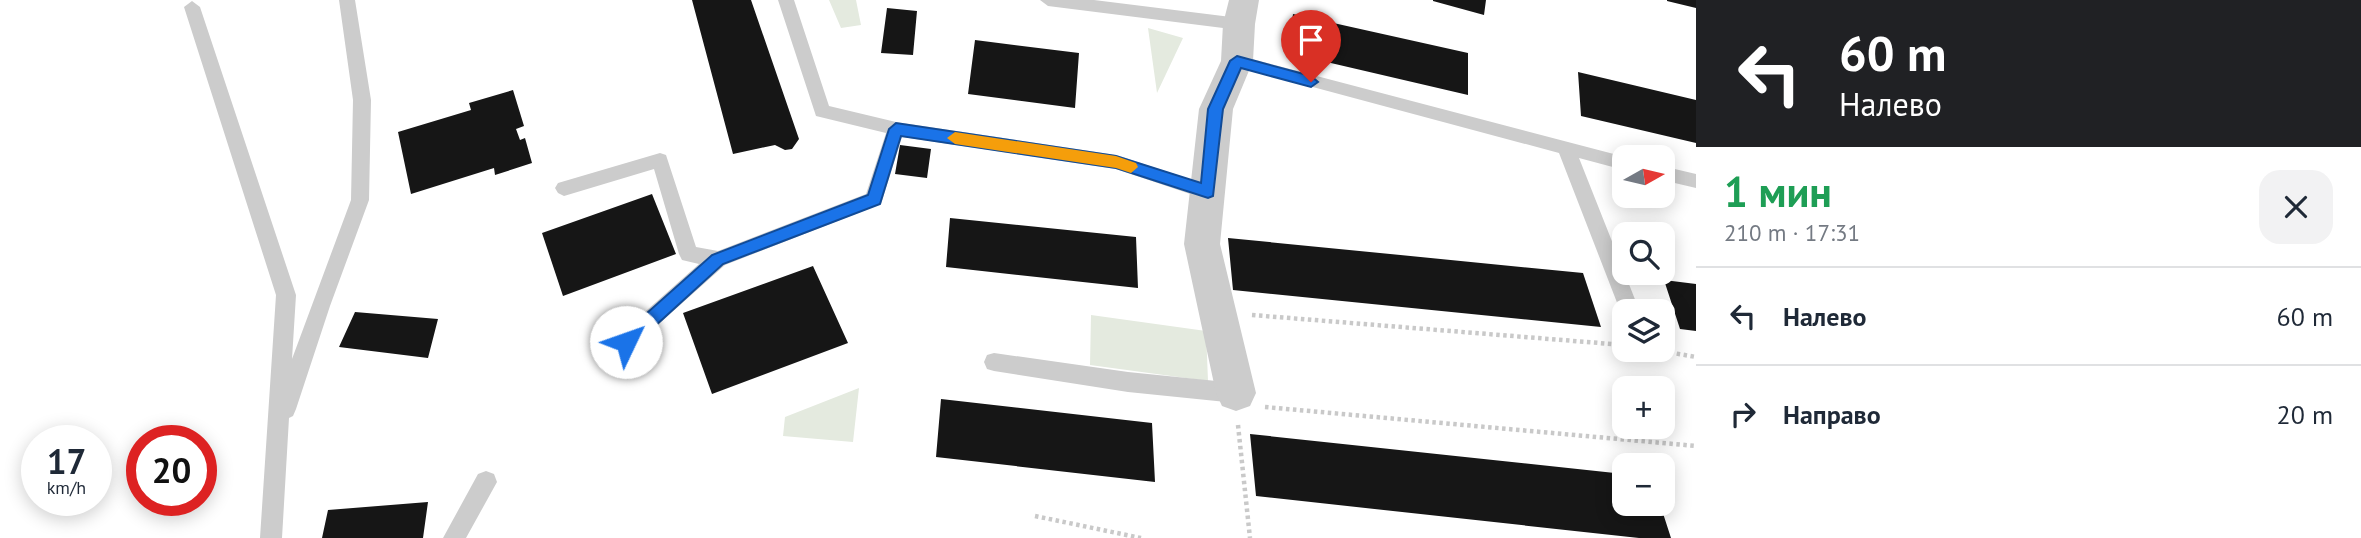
<!DOCTYPE html>
<html lang="ru">
<head>
<meta charset="utf-8">
<style>
  :root { --surface:#fff; --page:#f2f2f3; --text:#1f2937; --muted:#747a83; --line:#e0e1e3 }
  body { margin:0; font-family:"PT Sans",sans-serif; background:var(--page); color:var(--text); height:100vh; display:flex; flex-direction:column; font-size:26px; white-space:nowrap }
  * { box-sizing:border-box; margin:0 }
  p { font-size:23px; color:var(--muted) }
  .icon { flex:none; width:38px; height:38px; fill:none; stroke:currentColor; stroke-width:2; stroke-linecap:round; stroke-linejoin:round }
  .map { position:relative; flex:1; overflow:hidden }
  .sheet { display:flex; flex-direction:column; background:var(--surface); width:665px }
  .sheet>* { flex:none }
  .hud { background:#202124; color:#fff; overflow:hidden }
  .needle { width:46px; rotate:82deg }
  .controls { position:absolute; left:1612px; top:145px; display:grid; gap:14px }
  .controls a { display:grid; place-items:center; width:63px; height:63px; border-radius:14px; background:var(--surface); box-shadow:0 4px 18px #0003; font-size:35px }
  .speed { position:absolute; left:21px; top:425px; display:flex; gap:14px; font-size:35px; font-weight:700; text-align:center }
  .speed>* { display:grid; place-content:center; width:91px; height:91px; border-radius:50%; background:var(--surface); box-shadow:0 4px 18px #0003; line-height:1 }
  .speed small { font-size:18px; font-weight:400 }
  .speed .limit { border:10px solid #d22; background:#fff; color:#111 }
  .pin { position:absolute; display:grid; place-items:center; width:60px; height:60px; color:#fff; margin:-72px -30px; border-radius:50% 50% 50% 0; rotate:-45deg; box-shadow:0 0 7px #0007 }
  .pin .icon { rotate:45deg }
  .me { position:absolute; width:77px; margin:-38px; rotate:48deg; stroke-linejoin:round; filter:drop-shadow(0 0 5px #0008) }
  .turn { display:flex; align-items:center; gap:24px; height:147px; padding:0 28px; font-size:32px }
  .turn .icon { width:91px; height:91px; stroke-width:2.5 }
  .turn b { display:block; font-size:49px; line-height:60px }
  .round { display:grid; place-items:center; flex:none; width:74px; height:74px; border-radius:21px; background:var(--page) }
  .summary { display:flex; align-items:center; justify-content:space-between; height:119px; padding:0 28px }
  h1 { font-size:42px; font-weight:800; line-height:52px; color:#1e9e55 }
  ul { padding:0; list-style:none }
  li { display:flex; align-items:center; gap:21px; height:98px; padding:0 28px; border-top:2px solid var(--line) }
  li div { flex:1 }
  li b { display:block; font-size:26px }
  li em { font-style:normal }
  main { display:flex; flex:1; min-height:0 }
  .map>svg:first-child { display:block }
  .green { fill:#e4eadf }
  .building { fill:#161616 }
  .lines { fill:none; stroke-linecap:round; stroke-linejoin:round }
  .path { stroke:#c9c9c9; stroke-width:4.5; stroke-dasharray:3.5 3.5; stroke-linecap:butt }
  .lane { fill:#ccc; fill-rule:evenodd }
  .street { fill:#ccc; fill-rule:evenodd }
  .route { fill:#1a73e8; stroke:#114b97; stroke-width:2 }
  .slow { fill:#f59e0b }
</style>
</head>
<body>
<main>
<div class="map">
<svg width="1696" height="538" viewBox="0 0 1696 538">
  <rect width="100%" height="100%" fill="#fff"/>
  <path class="green" d="M829,0H856L861,25L841,28Z
    M1148,28L1183,38L1157,93Z
    M1091,315L1206,331L1208,381L1090,365Z
    M859,388L853,442L783,436L785,417Z"/>
  <path class="building" d="M692,0H751L799,139L792,149L785,150L775,145L733,154Z
    M1486,0L1484,15L1433,1V0Z
    M1667,0H1696V8L1667,1Z
    M887,8L917,11L913,55L881,53Z
    M1293,14L1468,53V95L1288,53Z
    M975,40L1079,53L1075,108L968,94Z
    M1578,72L1696,100V143L1581,116Z
    M513,90L524,126L516,129L520,140L525,138L532,163L495,175L494,168L411,194L398,132L471,110L469,103Z
    M900,145L931,149L927,178L895,174Z
    M652,194L676,254L563,296L542,233Z
    M950,218L1136,237L1138,288L946,267Z
    M1228,238L1583,273L1601,327L1233,290Z
    M813,266L848,343L712,394L683,313Z
    M1664,280L1696,284V331L1680,329Z
    M355,312L438,319L428,358L339,347Z
    M941,399L1152,423L1155,482L936,457Z
    M1250,434L1624,474V504H1660L1671,538H1639L1256,496Z
    M428,502L423,538H322L328,510Z"/>
  <g class="lines">
    <path class="path" d="M1252,315L1624,345
      M1656,350L1696,357
      M1265,407L1696,446
      M1238,425L1250,538
      M1035,516L1141,538"/>
    <path class="lane" d="M339,0H355L371,100L369,200L330,306L296,409L293,416L289,418L282,538H260L276,295L184,7L192,1L200,7L296,295L292,359L351,200L353,100Z
      M778,0H794L829,106L896,122L1116,155L1214,187L1217,192L1214,197L1208,200L1116,169L902,137L881,204L725,265L626,353L619,356L612,353L609,347L612,341L699,264L682,260L679,254L654,169L564,196L558,193L555,188L558,183L660,153L666,155L696,247L718,251L866,194L886,133L816,116Z
      M1040,0H1094L1239,18L1247,24L1239,30L1048,6Z
      M1237,55L1629,158H1624V170L1579,158L1640,312H1624L1623,318L1559,153L1231,65L1229,61Z
      M1662,166L1696,174V188L1662,180Z
      M994,353L1128,372L1236,383L1243,386L1246,393L1243,400L1236,403L1128,392L994,371L987,369L984,362L987,355Z
      M486,471L494,474L497,482L466,538H443L478,474Z"/>
    <path class="street" d="M1229,0H1259L1255,24L1253,61L1233,109L1220,244L1256,393L1250,406L1236,411L1222,406L1216,393L1184,244L1199,109L1221,61L1223,24Z"/>
  </g>
  <path class="route" d="M1237,56L1311,76L1318,82L1311,87L1241,68L1223,109L1213,196L1208,198L1116,168L901,136L880,204L723,264L632,347L626,349L620,347L618,342L620,337L712,255L868,195L889,129L896,123L1116,156L1201,183L1208,109L1230,61Z"/>
  <path class="slow" d="M955,132L1116,156L1136,163L1138,167L1131,173L1116,168L955,144L947,138Z"/>
</svg>
<div class="controls">
<a><svg class="needle" viewBox="-14 -14 28 28"><path d="M0-13l5 13h-10z" fill="#e53935"/><path d="M0 13l5-13h-10z" fill="#747a83"/></svg></a>
<a><svg class="icon" aria-label="search" viewBox="0 0 24 24"><circle cx="10" cy="10" r="6"/><path d="M15 15l6 6"/></svg></a>
<a><svg class="icon" aria-label="layers" viewBox="0 0 24 24"><path d="M12 4l9 5-9 5-9-5zM3 14l9 5 9-5"/></svg></a>
<a>+</a>
<a>−</a>
</div>
<div class="speed"><div>17<small>km/h</small></div><div class="limit">20</div></div>
<div class="pin" style="left:1311px;top:82px;background:#d93025"><svg class="icon" aria-label="arrive" viewBox="0 0 24 24"><path d="M6 21V4h12l-3 4 3 4H6"/></svg></div>
<svg class="me" style="left:626px;top:342px" viewBox="-20 -20 40 40"><circle r="19" fill="#fff"/><path d="M0-13L10 11 0 6-10 11z" fill="#1a73e8"/></svg>
</div>
<section class="sheet">
<div class="hud">
<div class="turn"><svg class="icon" aria-label="left" viewBox="0 0 24 24"><path d="M17 20v-9H6M10 6l-5 5 5 5"/></svg><div><b>60 m</b>Налево</div></div>
</div>
<div class="summary"><div><h1>1 мин</h1><p>210 m · 17:31</p></div><a class="round"><svg class="icon" aria-label="close" viewBox="0 0 24 24"><path d="M6 6l12 12M18 6L6 18"/></svg></a></div>
<ul>
<li><svg class="icon" aria-label="left" viewBox="0 0 24 24"><path d="M17 20v-9H6M10 6l-5 5 5 5"/></svg><div><b>Налево</b></div><em>60 m</em></li>
<li><svg class="icon" aria-label="right" viewBox="0 0 24 24"><path d="M7 20v-9h11M14 6l5 5-5 5"/></svg><div><b>Направо</b></div><em>20 m</em></li>
</ul>
</section>
</main>
</body>
</html>
